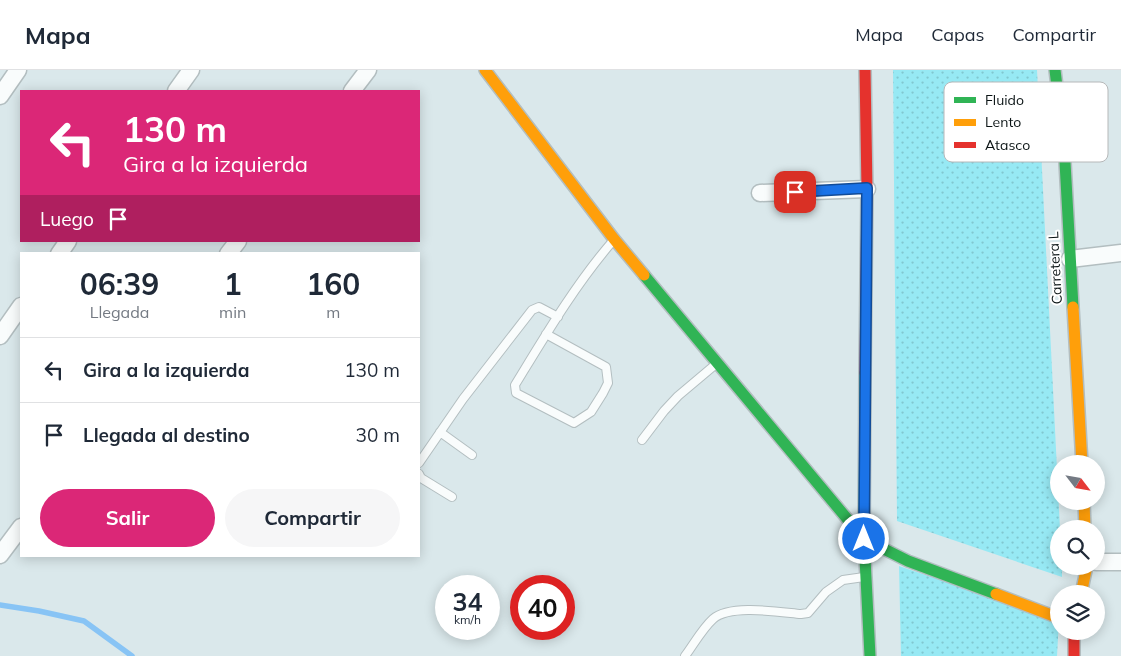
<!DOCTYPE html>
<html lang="es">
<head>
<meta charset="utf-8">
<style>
  :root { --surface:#fff; --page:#f6f6f7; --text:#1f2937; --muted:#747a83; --line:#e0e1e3; --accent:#db2777 }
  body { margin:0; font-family:Mulish,sans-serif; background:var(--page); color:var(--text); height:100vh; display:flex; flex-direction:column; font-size:19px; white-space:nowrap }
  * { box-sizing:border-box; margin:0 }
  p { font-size:16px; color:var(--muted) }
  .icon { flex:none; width:28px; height:28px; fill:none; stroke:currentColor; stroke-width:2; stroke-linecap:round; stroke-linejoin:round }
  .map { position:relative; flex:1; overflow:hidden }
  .sheet { position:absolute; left:20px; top:182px; width:400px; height:305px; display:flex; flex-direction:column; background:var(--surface); border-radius:0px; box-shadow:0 2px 12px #0003 }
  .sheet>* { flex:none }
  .top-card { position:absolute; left:20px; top:20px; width:400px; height:152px; border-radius:0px; box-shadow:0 2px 12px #0003; background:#db2777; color:#fff; overflow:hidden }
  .needle { width:32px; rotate:121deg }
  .fabs { position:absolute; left:1050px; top:385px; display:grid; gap:10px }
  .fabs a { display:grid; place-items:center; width:55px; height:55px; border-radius:50%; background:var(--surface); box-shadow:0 2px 12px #0003; font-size:25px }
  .speed { position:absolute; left:435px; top:505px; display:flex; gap:10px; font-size:25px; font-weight:700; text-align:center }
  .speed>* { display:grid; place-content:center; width:65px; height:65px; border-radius:50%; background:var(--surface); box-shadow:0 2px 12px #0003; line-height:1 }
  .speed small { font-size:12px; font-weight:400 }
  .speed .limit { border:8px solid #d22; background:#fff; color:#111 }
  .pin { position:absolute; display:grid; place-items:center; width:42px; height:42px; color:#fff; margin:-21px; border-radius:10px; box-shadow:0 2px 8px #0006 }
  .me { position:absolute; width:55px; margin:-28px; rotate:0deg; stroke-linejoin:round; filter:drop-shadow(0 0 4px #0008) }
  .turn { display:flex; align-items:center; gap:18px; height:105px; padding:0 20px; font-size:22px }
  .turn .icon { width:65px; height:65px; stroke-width:2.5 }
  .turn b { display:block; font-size:35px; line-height:42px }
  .then { display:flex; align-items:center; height:48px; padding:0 20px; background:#0003; gap:10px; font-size:19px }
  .eta { display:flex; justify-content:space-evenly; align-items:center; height:85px; text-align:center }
  .eta b { font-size:30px; font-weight:700; line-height:35px }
  .cta { display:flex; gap:10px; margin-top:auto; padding:10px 20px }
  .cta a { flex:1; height:58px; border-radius:30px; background:var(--accent); color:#fff; font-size:20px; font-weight:700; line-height:58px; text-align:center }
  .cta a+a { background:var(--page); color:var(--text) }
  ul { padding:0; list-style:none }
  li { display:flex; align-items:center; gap:15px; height:65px; padding:0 20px; border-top:1px solid var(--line) }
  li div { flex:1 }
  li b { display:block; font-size:19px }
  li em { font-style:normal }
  header { display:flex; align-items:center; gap:30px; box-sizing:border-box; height:70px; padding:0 25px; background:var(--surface); border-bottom:1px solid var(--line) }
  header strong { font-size:24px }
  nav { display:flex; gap:28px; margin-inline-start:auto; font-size:18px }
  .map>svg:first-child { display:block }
  .grass { fill:url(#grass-dots) }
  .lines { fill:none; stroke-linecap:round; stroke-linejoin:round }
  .stream { stroke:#88c4f5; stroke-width:5.5 }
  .lane-casing { stroke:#b3bec0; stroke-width:10 }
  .street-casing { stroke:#b3bec0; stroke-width:19 }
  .fast-casing { stroke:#b3bec0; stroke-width:14 }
  .slow-casing { stroke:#b3bec0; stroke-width:14 }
  .jam-casing { stroke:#b3bec0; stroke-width:14 }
  .lane { stroke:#f9fcfc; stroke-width:8 }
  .street { stroke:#f9fcfc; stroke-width:16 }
  .fast { stroke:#30b455; stroke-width:11 }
  .slow { stroke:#ff9f0a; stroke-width:11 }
  .jam { stroke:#e5322d; stroke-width:11 }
  .route-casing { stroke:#114b97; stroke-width:12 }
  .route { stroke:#1a73e8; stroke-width:9 }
  .labels { text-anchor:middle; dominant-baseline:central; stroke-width:4; stroke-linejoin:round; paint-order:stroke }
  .street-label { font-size:14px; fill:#0b1415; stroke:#fff }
  .key { fill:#fff; stroke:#b6b8b9; stroke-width:1 }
  .key-label { font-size:14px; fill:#0b1415 }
</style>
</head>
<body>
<header>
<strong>Mapa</strong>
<nav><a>Mapa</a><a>Capas</a><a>Compartir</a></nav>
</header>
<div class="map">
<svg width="1121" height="586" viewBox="0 0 1121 586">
  <defs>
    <pattern id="grass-dots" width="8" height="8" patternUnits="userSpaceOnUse" patternTransform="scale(1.25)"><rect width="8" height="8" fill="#97e9f4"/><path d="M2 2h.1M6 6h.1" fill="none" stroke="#81c7d0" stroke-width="1.8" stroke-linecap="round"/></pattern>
  </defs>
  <rect width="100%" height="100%" fill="#dae8eb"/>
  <path class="grass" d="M893,0H1037L1060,459L1059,496H1062V507L897,451Z
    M899,496L1059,550L1057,586H901Z"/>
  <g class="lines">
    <path class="stream" d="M0,535L39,541L84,551L132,586"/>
    <g class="lane-casing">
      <path id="lane" d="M546,264L606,297L608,313L603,323L591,342L574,353L516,323L515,315C545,266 575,215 612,172
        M440,362L472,385
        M642,370L664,341L678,326L716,294
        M419,393L463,329L532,240L539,237L558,247
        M419,404L421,408L452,427
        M685,586C694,574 702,559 713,549C730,534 779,542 801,544L808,543L826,522L843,510L864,507"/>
    </g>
    <g class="street-casing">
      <path id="street" d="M176,21L191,0
        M352,21L368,0
        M0,26L18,0
        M760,123L867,119
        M59,184L68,171
        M228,184L238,171
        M1070,189L1121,183
        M0,266L21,236
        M0,485L21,457
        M1096,492H1121"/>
    </g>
    <g class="fast-casing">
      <path id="fast" d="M1055,0L1064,74L1073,237
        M644,205L864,469L908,491L996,524
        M865,303L864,469L870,586"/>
    </g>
    <g class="slow-casing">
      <path id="slow" d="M485,0L614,169L644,205
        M1073,237L1082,394
        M1084,431L1085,459
        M996,524L1059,548
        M1081,524L1087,496"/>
    </g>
    <g class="jam-casing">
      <path id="jam" d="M865,0L867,119L865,303
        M1074,561V586"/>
    </g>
    <use href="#lane" class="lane"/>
    <use href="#street" class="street"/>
    <use href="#fast" class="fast"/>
    <use href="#slow" class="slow"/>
    <use href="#jam" class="jam"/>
  </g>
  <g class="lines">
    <g class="route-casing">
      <path id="route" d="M795,122L867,118L864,469"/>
    </g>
    <use href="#route" class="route"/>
  </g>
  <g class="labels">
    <g class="street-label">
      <text transform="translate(1055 198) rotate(-93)">Carretera L</text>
    </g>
  </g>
  <rect x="944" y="12" width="164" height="80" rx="8" class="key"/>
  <rect x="954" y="27" width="22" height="6" fill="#30b455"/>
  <rect x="954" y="49" width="22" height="7" fill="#ff9f0a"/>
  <rect x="954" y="72" width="22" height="6" fill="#e5322d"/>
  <g class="key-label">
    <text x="985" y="35">Fluido</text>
    <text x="985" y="57">Lento</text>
    <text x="985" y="80">Atasco</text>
  </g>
</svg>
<div class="fabs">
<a><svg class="needle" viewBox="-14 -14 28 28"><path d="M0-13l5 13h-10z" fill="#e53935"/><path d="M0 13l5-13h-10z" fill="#747a83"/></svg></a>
<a><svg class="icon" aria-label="search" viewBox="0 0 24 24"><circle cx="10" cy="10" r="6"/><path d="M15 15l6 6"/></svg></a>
<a><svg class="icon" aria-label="layers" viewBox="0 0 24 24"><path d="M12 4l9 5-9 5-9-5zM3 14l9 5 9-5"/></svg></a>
</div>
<div class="speed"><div>34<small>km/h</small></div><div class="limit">40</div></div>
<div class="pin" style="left:795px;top:122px;background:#d93025"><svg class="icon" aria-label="arrive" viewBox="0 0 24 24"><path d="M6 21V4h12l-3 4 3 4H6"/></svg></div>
<svg class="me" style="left:864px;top:469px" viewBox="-20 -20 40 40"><circle r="17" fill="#1a73e8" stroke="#fff" stroke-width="3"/><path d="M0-11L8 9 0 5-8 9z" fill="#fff"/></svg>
<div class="top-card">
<div class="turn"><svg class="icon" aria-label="left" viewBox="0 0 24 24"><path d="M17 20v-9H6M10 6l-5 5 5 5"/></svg><div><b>130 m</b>Gira a la izquierda</div></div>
<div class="then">Luego<svg class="icon" aria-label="arrive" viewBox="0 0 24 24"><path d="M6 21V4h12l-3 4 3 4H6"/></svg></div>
</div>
<section class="sheet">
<div class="eta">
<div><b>06:39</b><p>Llegada</p></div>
<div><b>1</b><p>min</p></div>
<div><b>160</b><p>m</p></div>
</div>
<ul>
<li><svg class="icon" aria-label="left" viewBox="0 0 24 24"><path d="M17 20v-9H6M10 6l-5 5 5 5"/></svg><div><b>Gira a la izquierda</b></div><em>130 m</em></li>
<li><svg class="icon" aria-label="arrive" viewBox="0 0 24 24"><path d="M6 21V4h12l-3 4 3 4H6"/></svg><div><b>Llegada al destino</b></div><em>30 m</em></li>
</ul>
<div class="cta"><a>Salir</a><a>Compartir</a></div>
</section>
</div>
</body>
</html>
